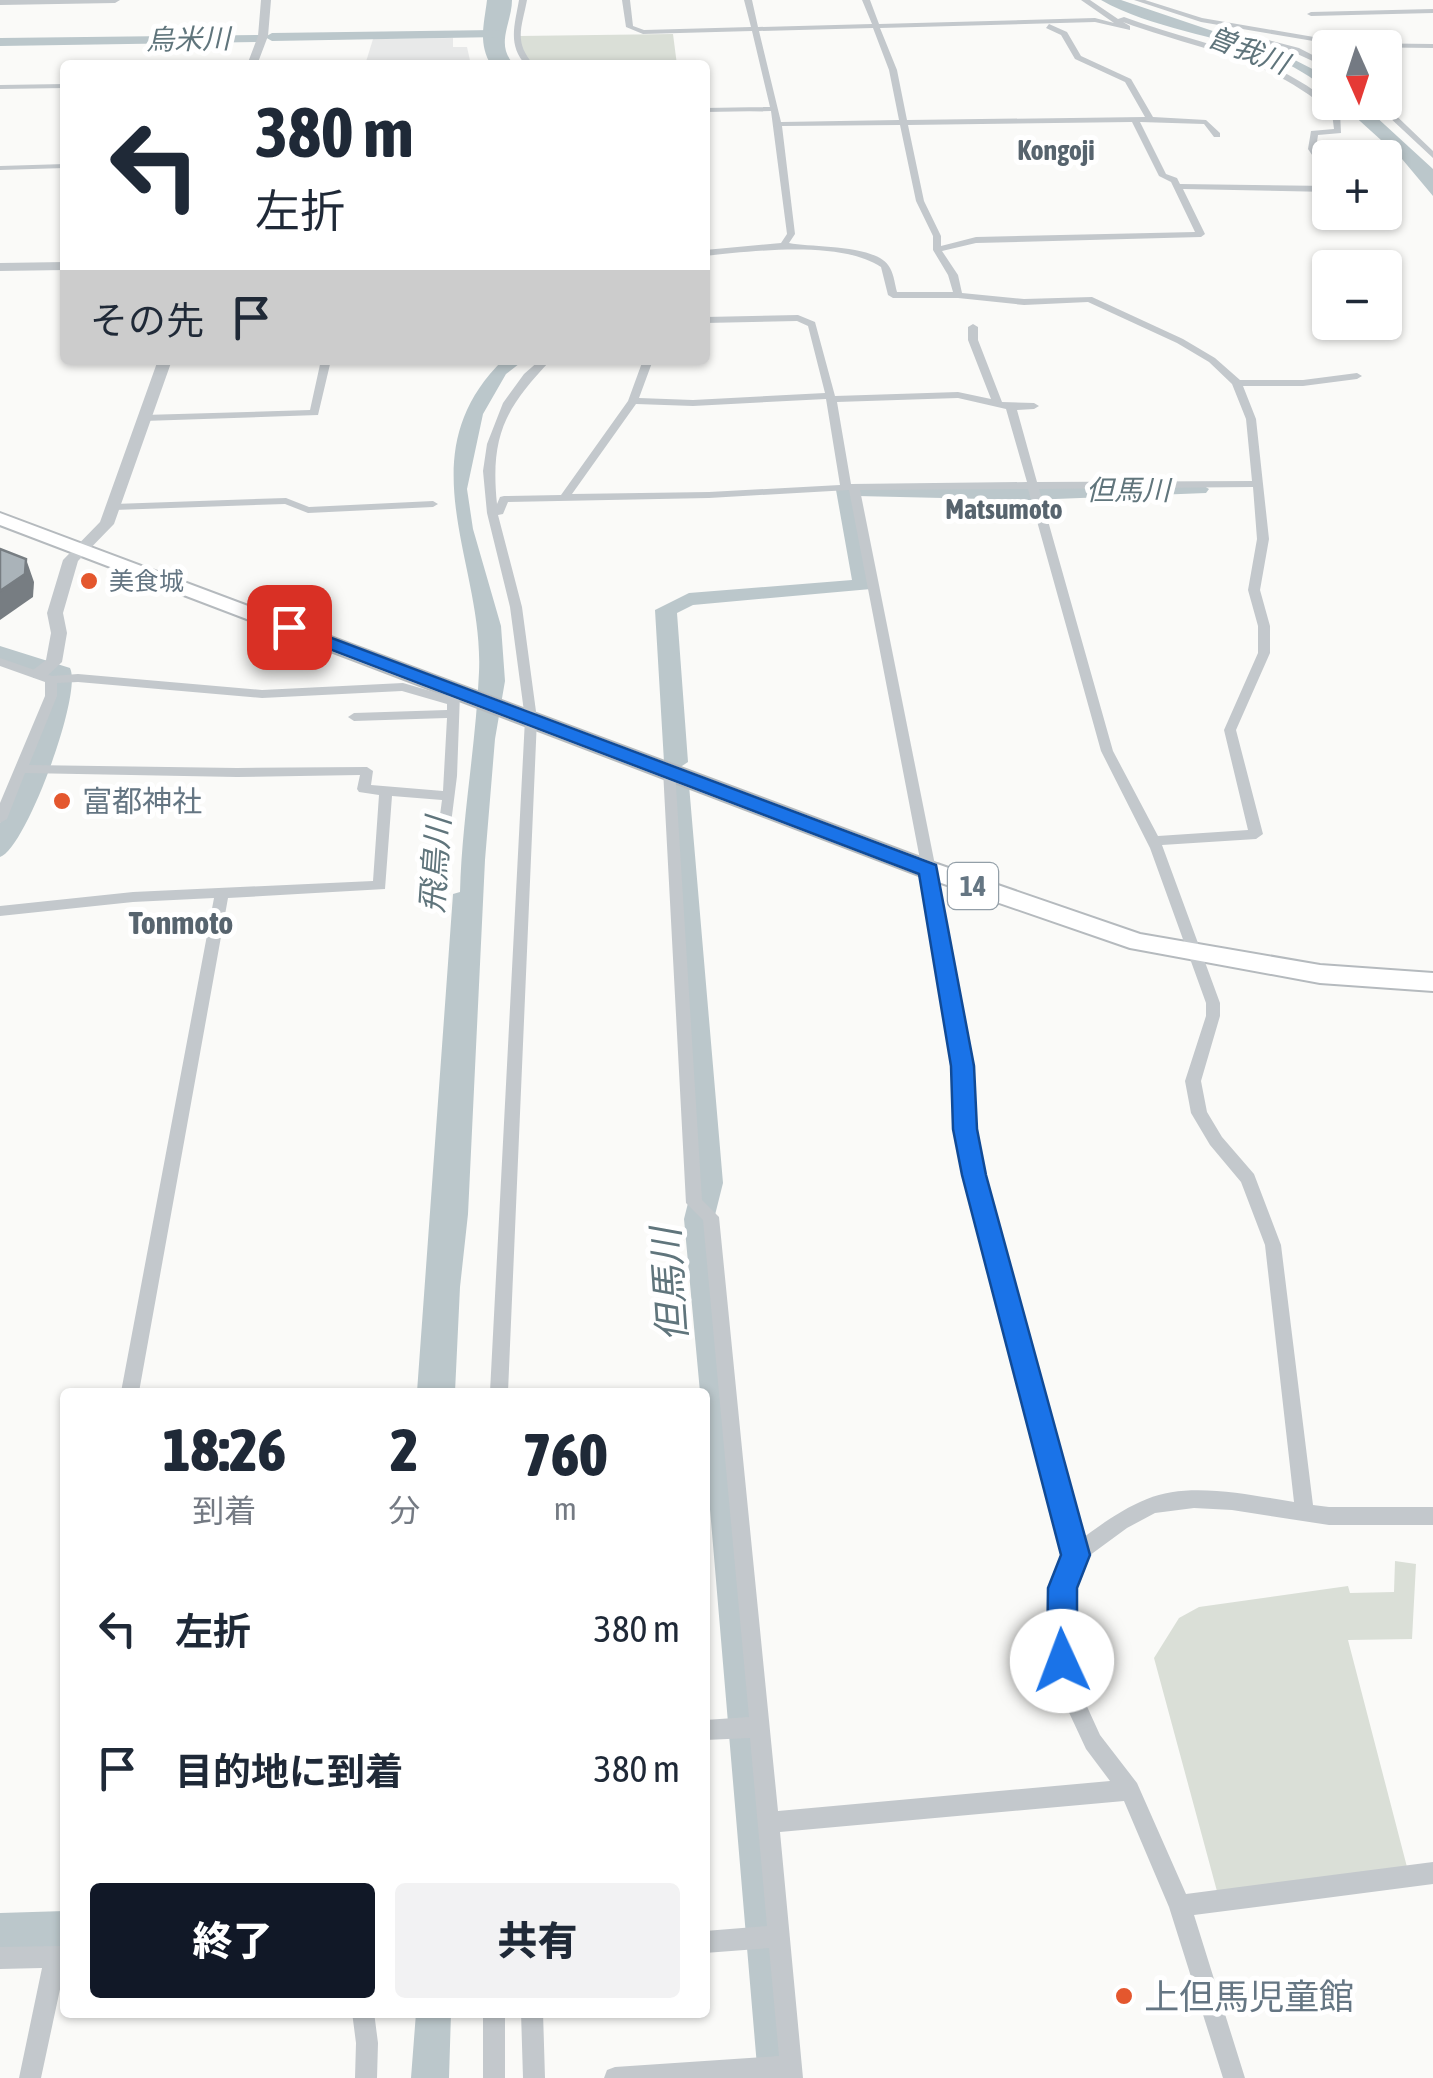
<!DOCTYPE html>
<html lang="ja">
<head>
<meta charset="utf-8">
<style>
  :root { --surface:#fff; --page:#f2f2f3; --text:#1f2937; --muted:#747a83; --accent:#111827 }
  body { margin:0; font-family:"Asap Condensed","Noto Sans JP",sans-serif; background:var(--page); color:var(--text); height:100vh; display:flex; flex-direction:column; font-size:38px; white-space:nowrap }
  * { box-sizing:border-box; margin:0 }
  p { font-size:32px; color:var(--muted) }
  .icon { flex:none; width:55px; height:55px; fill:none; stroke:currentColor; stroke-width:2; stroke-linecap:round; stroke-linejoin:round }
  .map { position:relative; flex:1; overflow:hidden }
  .details { position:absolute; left:60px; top:1388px; width:650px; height:630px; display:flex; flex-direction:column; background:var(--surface); border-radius:10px; box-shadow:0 2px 8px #0004 }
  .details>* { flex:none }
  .hud { position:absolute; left:60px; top:60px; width:650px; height:305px; border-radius:10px; box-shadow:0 2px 8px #0004; background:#fff; color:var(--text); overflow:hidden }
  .needle { width:65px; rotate:177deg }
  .controls { position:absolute; left:1312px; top:30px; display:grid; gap:20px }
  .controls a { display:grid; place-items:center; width:90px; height:90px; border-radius:10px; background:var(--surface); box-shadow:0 2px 8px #0004; font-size:50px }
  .pin { position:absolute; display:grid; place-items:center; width:85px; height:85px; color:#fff; margin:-42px; border-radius:20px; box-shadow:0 5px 15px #0006 }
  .me { position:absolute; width:110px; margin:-55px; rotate:358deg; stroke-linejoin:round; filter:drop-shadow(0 0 8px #0008) }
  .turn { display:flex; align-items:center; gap:35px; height:210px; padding:0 30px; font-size:45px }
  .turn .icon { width:130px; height:130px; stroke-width:2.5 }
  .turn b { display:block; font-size:70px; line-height:85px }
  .then { display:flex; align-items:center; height:95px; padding:0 30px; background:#0003; gap:20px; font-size:38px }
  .eta { display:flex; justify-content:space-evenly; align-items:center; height:170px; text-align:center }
  .eta b { font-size:60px; font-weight:800; line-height:70px }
  .primary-button { display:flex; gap:20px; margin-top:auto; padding:20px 30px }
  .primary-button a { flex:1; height:115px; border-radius:10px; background:var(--accent); color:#fff; font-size:40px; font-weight:800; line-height:115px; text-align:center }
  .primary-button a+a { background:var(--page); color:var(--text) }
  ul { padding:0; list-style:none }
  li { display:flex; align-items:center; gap:30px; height:140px; padding:0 30px }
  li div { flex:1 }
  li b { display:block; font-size:38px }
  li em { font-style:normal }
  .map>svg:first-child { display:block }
  .built { fill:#e8e9e9 }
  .green { fill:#dadfd7 }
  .water { fill:#bbc7cb }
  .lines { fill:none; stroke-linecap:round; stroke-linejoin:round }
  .river { fill:#bbc7cb; fill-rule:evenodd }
  .primary-casing { stroke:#b5babe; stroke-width:4 }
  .minor { fill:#c3c8cc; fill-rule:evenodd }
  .tertiary { fill:#c3c8cc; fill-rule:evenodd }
  .primary { fill:#fff; fill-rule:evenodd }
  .shaded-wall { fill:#777d82 }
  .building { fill:#aab3b9; stroke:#777d82; stroke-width:2.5 }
  .route { fill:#1a73e8; stroke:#114b97; stroke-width:2.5 }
  .poi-dot { fill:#e4572e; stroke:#fff; stroke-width:4 }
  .labels { text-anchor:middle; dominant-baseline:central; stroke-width:10; stroke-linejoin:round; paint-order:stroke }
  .far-poi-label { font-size:25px; fill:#657683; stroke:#fff; text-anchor:start }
  .far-water-label { font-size:28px; font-style:italic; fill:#60757c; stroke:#fff }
  .far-neighbourhood-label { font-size:28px; font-weight:bold; fill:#57646e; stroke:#fff }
  .shield { fill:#fff; stroke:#939fa8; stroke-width:2.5 }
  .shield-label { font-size:28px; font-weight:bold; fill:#657683 }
  .poi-label { font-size:30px; fill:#657683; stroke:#fff; text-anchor:start }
  .water-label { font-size:32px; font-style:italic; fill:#60757c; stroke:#fff }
  .neighbourhood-label { font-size:32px; font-weight:bold; fill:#57646e; stroke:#fff }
  .near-poi-label { font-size:35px; fill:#657683; stroke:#fff; text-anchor:start }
  .near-water-label { font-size:38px; font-style:italic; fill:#60757c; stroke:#fff }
</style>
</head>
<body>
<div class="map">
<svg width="1433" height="2078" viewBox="0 0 1433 2078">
  <rect width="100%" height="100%" fill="#fafaf8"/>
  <path class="built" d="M453,38V47H467L471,65H365L373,39Z"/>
  <path class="green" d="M673,34L677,65L624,62L535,65L522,53L519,36Z
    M1395,1561L1416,1564L1412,1639L1348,1640L1407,1867L1218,1895L1154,1658L1179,1618L1199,1607L1348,1586L1350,1593L1394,1592Z"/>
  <path class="water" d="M487,0H512C512,23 494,46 515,65H491C478,43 484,25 487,0Z
    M1101,0H1121L1287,56L1330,78V93C1270,36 1171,40 1101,0Z
    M1340,103H1361L1433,169V196L1402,159Z
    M503,360H524L506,374L483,414L467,489L473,529L501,626L505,681L495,739L485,860L468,1214L460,1287L455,1392H417L453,894L460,892C462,818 476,745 479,672C484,562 405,456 503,360Z
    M416,2013H451L449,2078H411Z"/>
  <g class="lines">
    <path class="river" d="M495,30L500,31V37L272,41L265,37L272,33Z
      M261,35L263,38L256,42L0,46V38Z
      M1199,483L1209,489L1206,493L1030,500L857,496L875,585L871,589L693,605L677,613L688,762L676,770L664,762L655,610L689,593L852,580L836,490L839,486L1030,488Z
      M0,646L70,668C83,694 25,850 0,857V823L39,733L51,677L0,660Z
      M677,777L689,785L723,1183L714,1219L800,2078H758L705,1450V1392H700L684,1219L693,1183L665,785Z
      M65,1911V1951L0,1953V1913Z"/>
    <g class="primary-casing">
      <path id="primary" d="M0,513L937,864L1140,934L1320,965L1433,973V991L1320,983L1130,948L921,876L0,525Z"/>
    </g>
    <path class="minor" d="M519,0H527C522,27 513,42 534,65H526C507,45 515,24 519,0Z
      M622,0H630L633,26L644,30L751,27L744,0H752L758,27L872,24L862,0H870L879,24L1095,18L1114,23L1081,0H1090L1118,19L1124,17C1198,45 1281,54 1340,112L1341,133L1318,135L1316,149L1330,169V178L1327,177L1308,149L1311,131L1334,129L1332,113C1267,56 1201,51 1123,22L1130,26V30L1095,22L880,28L897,70L907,120L1145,117L1125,82L1075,59L1061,35L1046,28L1049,24L1067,32L1081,56L1131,79L1153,117L1206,120L1220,133V137H1214L1204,124L1140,122L1166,174L1177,178L1180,184L1330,186V192L1183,189L1205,234L1201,237L976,243L942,251L958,275L962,293L1024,299L1092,297L1183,339L1215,358L1240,380H1303L1357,373L1362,376L1357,379L1303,386H1243L1256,419L1263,484L1269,539L1260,590L1270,626V653L1236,730L1263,834L1256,839L1162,845L1220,1003V1016L1201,1081L1207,1112L1222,1137L1254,1174L1281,1245L1313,1505L1329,1507H1433V1525H1329L1232,1510L1194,1508L1155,1513L1127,1528L1082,1561L1073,1587L1072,1661L1079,1689L1100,1735L1137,1783L1186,1894L1433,1862V1884L1194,1915L1245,2078H1223L1169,1907L1124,1801L780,1832L803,2078H604L607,2070L615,2067L779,2056L769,1948L705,1953V1931L767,1926L750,1738L705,1740V1720L749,1717L703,1220L686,1203L663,770L664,767H674L675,770L702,1200L719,1217L778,1811L1110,1781L1086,1749L1059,1691L1052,1661L1053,1587L1066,1555L966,1175L957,1129L954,1066L922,870L849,490L709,498L508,502L503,514L498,515L522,607L537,719L508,1392H490L525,719L510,607L487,513L483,471L487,444L503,403L524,374L540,360H551C505,408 490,436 497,504L500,497L504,496L561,495L628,401L643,360H653L639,398L693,400L825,393L808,326L797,321L705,323V317L798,315L815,322L835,396L958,392L991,399L968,340V327L973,324L978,327V340L1002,402L1034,403L1039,406L1034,409L1017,410L1037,482L1252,481L1246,419L1232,384L1209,362L1177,343L1088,302L1024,305L958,298H893L888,295L881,267C840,240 753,251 705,256V250L781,243L787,234L771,111L705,112V108L770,107L752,31L643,34L626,27ZM873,28L889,70L899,120L781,122L759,31ZM1132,122L1159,176L1171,182L1195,232L976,237L941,246V236L924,201L908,125ZM900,125L916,201L933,236V250L948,275L953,292H897C895,285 894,275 890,268C878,244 814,248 789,243L795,234L782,126ZM958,398L1006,409L1027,482L851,484L837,402ZM826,399L840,485L709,492L572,494L636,404L693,406ZM1253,487L1257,539L1248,590L1258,626V653L1224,730L1248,830L1158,836L1113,751L1039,489ZM1028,489L1101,751L1150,848L1206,1003V1016L1185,1081L1191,1113L1210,1145L1241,1182L1265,1245L1294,1502C1250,1495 1189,1481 1147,1499C1122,1509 1102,1524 1080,1540L982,1175L973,1129L970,1066L936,870L860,490Z
      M1134,0H1145L1202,18L1349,43L1433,44V48L1349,47L1201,22Z
      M1433,9V13L1311,16L1307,14L1311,12Z
      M1234,31L1299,48L1330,64V69L1293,52L1231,35Z
      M65,84V88L0,89V85Z
      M1373,102H1382L1433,151V158Z
      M65,164V168L0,170V166Z
      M321,360H331L318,415L144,421L139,418L144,415L310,410Z
      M286,498L309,507L433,501L438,504L433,507L308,513L285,504L114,510L109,507L114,504Z
      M0,658L52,676L78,674L262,690L403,683L448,696L450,691L454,690L460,694L457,776L445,871H435L433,868L442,800L392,796L385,889L228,898L139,1392H121L214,898L133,902L0,916V906L133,892L373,881L379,795L359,792L357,789L360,775L237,777L25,773L7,819L0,823V803L45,696V682L0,666ZM78,682L262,698L402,691L447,704V710L354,713L348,717L354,721L447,718L443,791L371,785L373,771L367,767L237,768L29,765L57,696V683Z
      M61,1946L65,1948V1966L41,2078H19L42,1968L0,1969V1947Z
      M352,2012H374L378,2043L377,2078H355L356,2043Z
      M483,2012H505V2078H483Z
      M521,2012H543L545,2078H523Z"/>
    <path class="tertiary" d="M0,0H120L115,3L0,5Z
      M261,0H271L268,36L257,65H247L258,36Z
      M65,262V270L0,271V263Z
      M158,360H172L114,524L78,561L63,613L67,633L62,662L45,678H33V670L46,660L51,633L47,613L63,560L100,522Z"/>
    <use href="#primary" class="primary"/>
  </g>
  <path class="shaded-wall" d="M26,559L34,582L33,597L0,620V591Z"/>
  <path class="building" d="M0,549L26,559L25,574L0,591Z"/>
  <path class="route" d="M289,622L936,865L974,1066L977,1129L986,1175L1090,1555L1077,1588V1661L1073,1672L1062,1676L1051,1672L1047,1661L1048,1588L1061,1555L962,1175L953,1129L951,1066L919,874L282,631V623Z"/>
  <g class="poi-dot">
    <circle cx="89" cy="581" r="10"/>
    <circle cx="62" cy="801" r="10"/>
    <circle cx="1124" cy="1996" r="10"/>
  </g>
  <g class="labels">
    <g class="far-poi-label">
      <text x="109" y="581">美食城</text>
    </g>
    <g class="far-water-label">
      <text transform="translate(188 39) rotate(-1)">烏米川</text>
      <text transform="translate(1248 50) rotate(21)">曽我川</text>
      <text x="1128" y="490">但馬川</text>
    </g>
    <g class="far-neighbourhood-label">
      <text x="1056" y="150">Kongoji</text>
      <text x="1004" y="509">Matsumoto</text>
    </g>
    <rect class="shield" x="948" y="863" width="50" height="46" rx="8"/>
    <g class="shield-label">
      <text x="973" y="886">14</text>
    </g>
    <g class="poi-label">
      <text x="82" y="801">富都神社</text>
    </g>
    <g class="water-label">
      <text transform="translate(435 865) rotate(-86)">飛鳥川</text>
    </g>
    <g class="neighbourhood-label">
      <text x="181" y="922">Tonmoto</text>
    </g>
    <g class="near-poi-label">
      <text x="1144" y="1996">上但馬児童館</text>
    </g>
    <g class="near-water-label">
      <text transform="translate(669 1285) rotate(-94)">但馬川</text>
    </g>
  </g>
</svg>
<div class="controls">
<a><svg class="needle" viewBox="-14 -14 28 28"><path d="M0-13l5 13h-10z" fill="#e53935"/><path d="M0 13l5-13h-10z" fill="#747a83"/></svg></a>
<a>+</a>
<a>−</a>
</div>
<div class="pin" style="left:289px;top:627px;background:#d93025"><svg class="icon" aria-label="arrive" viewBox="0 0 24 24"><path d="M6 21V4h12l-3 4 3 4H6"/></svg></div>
<svg class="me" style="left:1062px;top:1661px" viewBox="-20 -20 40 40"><circle r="19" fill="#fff"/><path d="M0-13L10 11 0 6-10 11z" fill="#1a73e8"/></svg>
<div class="hud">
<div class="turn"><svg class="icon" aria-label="left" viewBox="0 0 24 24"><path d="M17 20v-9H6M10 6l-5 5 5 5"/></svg><div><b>380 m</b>左折</div></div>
<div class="then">その先<svg class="icon" aria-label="arrive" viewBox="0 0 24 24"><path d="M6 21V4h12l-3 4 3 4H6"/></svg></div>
</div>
<section class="details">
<div class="eta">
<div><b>18:26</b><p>到着</p></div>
<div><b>2</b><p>分</p></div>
<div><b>760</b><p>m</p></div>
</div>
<ul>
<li><svg class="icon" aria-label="left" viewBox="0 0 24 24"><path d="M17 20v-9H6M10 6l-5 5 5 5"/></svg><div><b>左折</b></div><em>380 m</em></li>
<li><svg class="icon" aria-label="arrive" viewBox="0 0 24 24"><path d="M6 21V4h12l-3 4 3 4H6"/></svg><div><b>目的地に到着</b></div><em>380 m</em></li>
</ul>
<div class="primary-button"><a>終了</a><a>共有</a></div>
</section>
</div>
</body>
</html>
